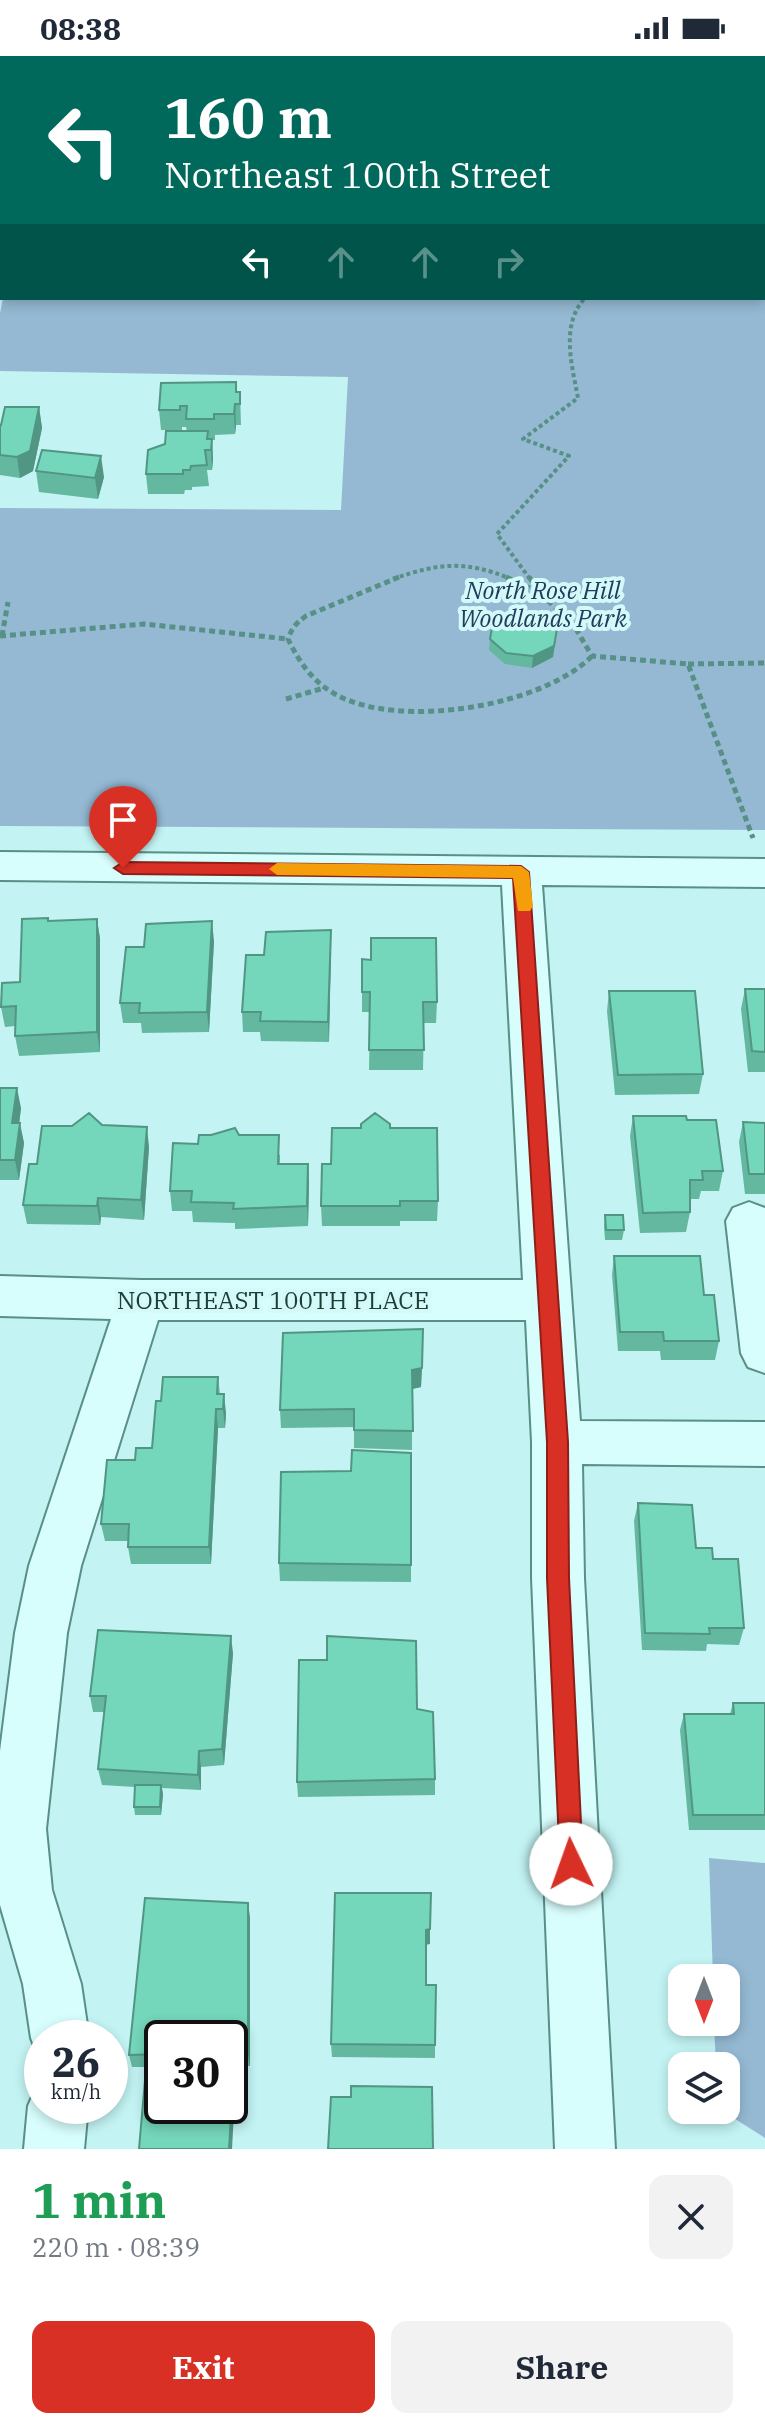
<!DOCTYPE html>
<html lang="en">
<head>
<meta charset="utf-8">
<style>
  :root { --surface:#fff; --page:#f2f2f3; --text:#1f2937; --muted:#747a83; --accent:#d93025 }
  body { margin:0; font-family:"IBM Plex Serif",serif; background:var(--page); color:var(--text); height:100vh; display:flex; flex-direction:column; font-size:30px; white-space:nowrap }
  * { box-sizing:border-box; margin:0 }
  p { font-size:26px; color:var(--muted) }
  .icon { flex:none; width:44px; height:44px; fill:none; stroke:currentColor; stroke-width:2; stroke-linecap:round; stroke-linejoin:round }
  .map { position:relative; height:2093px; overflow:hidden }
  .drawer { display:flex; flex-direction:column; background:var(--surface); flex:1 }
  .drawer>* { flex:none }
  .top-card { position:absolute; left:0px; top:0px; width:766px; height:244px; box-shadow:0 4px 12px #0003; background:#00695c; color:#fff; overflow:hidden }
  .needle { width:52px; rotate:180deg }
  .controls { position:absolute; left:668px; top:1908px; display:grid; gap:16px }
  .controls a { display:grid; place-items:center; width:72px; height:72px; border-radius:16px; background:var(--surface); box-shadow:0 4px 12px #0003; font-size:40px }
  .speed { position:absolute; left:24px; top:1964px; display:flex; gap:16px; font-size:40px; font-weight:700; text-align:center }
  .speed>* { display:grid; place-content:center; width:104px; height:104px; border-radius:50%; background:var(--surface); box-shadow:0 4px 12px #0003; line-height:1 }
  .speed small { font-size:20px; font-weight:400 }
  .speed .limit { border:4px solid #111; border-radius:12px; background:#fff; color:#111 }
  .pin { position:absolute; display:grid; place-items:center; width:68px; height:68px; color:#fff; margin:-82px -34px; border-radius:50% 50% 50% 0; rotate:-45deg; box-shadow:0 0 8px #0007 }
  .pin .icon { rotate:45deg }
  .me { position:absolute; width:88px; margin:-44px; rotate:357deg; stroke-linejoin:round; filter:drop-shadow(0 0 6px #0008) }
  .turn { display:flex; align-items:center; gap:28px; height:168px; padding:0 32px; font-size:36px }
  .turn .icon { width:104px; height:104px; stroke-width:2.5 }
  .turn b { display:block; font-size:56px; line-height:68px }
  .lanes { display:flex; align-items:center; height:76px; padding:0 32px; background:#0003; justify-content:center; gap:40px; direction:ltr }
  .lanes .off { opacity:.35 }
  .round { display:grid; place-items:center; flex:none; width:84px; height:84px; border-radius:16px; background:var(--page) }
  .summary { display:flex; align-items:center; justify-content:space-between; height:136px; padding:0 32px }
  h1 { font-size:48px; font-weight:800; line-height:60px; color:#1e9e55 }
  .cta { display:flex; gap:16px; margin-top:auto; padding:16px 32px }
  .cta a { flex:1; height:92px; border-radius:16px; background:var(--accent); color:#fff; font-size:32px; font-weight:800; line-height:92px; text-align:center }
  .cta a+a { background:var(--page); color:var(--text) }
  .status { display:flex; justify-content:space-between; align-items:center; height:56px; padding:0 40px; background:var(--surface); direction:ltr }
  .status svg { height:22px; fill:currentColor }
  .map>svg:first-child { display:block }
  .green { fill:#95b9d3 }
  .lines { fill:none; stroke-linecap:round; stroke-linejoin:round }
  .minor-casing { stroke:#579086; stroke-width:4 }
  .path-far1 { stroke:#579086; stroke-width:4; stroke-dasharray:4 3; stroke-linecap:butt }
  .path { stroke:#579086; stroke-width:5; stroke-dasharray:6 4; stroke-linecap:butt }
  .minor { fill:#d7fdfc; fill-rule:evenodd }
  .wall { fill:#64b8a0 }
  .shaded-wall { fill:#519682 }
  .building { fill:#74d6ba; stroke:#519682; stroke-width:2 }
  .route { fill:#d93025; stroke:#8d1f18; stroke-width:2 }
  .slow { fill:#f59e0b }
  .labels { text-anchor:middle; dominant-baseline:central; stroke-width:8; stroke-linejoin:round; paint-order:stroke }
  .park-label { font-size:24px; font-style:italic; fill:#213c5d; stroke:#d4f9f9 }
  .street-label { font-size:24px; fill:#1d3e37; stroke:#d4f9f9 }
</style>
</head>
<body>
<div class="status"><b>08:38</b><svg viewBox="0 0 49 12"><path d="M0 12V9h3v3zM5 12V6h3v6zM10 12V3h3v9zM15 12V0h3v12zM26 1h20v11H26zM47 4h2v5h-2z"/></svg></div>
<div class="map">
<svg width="765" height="2093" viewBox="0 0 765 2093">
  <rect width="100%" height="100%" fill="#c3f3f3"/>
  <path class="green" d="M0,0H765V774L0,770V452L341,454L348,321L0,315V257L3,242H764V2H2V96Z
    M709,1802L765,1807V2082L721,2054H726V2010H716L714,1966H726V1922H713Z"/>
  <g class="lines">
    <g class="minor-casing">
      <path id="minor" d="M0,796L765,803V831L542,829L580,1365L765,1366V1410L582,1408L584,1522L615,2093H555L532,1522V1386L526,1264H158L81,1510L67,1577L46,1773L52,1834L81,1928L89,1982H42V2004L39,2003L31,1982L23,1928L0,1849V1695L15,1577L29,1510L111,1263L0,1260V1220L141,1224H523L502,829L0,824Z
        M749,1146L765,1152V1317L748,1311L741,1297L726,1165L733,1152Z
        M42,2027V2050H88L84,2093H24L28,2050L37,2029Z"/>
    </g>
    <path class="path-far1" d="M393,523C439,507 465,504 511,523
      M530,523L497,478L569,400L523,383L578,342C572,309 560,269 585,242"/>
    <path class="path" d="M399,521L306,560C296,567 292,572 288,583C299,606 313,626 335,638C398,674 542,651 592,600
      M506,521L538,536
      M529,521L542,539L573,568L592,600L688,608L753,782
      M0,580L144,568L288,583
      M2,580L8,546
      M688,608L765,607
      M286,643L324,632"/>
    <use href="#minor" class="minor"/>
  </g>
  <path class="wall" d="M237,336H240L241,369H236L235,378L215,379V384H212L213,403L212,414H207L209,430L192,431V434H185L184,438H148L146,418L165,388L187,375L186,371H182V374H161L159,354Z
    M39,351L42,372L33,415L20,422L0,419V369Z
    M36,415L104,421L98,443L39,436Z
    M490,583L556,584L553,601L532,612L505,608L489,594Z
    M97,863L100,883V996L19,1000L15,980V970L5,971L1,951L20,926L49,865Z
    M331,874L329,986L261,985L260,976H243L242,956L264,899Z
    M214,885L209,976L142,977L141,967H123L120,947L144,891Z
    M362,903L437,946L436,967H424L423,1014H369L370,956H362Z
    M745,933H765V1016H748L741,953Z
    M609,935L703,1018L699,1038L615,1039L607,955Z
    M0,1032L21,1052L19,1067L24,1087L19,1124H0Z
    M633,1060L687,1064L723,1115L719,1135H701L699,1143H690V1156L686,1176L640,1177L630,1080Z
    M743,1066L765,1067V1138H745L739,1086Z
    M102,1069L149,1091L144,1164L101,1161L100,1169L27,1168L23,1149L37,1108L72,1070Z
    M390,1072L438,1145L437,1165H400V1170H322L321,1150Z
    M239,1079L280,1099V1108H308L309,1127L308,1170L235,1173V1167L193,1166L192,1155H172L170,1135L198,1088Z
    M605,1159L624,1174L622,1184H605L604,1170Z
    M614,1200L704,1239L719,1285L715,1304H661L660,1295H618L612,1219Z
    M423,1273L421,1331L412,1333V1394L354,1392V1371L281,1372L280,1354Z
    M218,1321L220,1338L226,1357L225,1372H218L211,1508H131L128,1491V1485H105L101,1468L152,1392L161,1345Z
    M411,1397V1526L280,1525L279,1507L351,1415Z
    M638,1447L696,1492L713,1503L744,1572L739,1589L707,1588L706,1595L642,1594L634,1465Z
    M233,1597L224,1709L201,1711V1734L162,1732L163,1738L161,1759H135L134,1751L135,1731L102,1729L98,1713L104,1656H93L90,1640Z
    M733,1647H765V1774H689L680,1674L684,1658H730Z
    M435,1723V1739L298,1741L297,1726Z
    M250,1861V2010H230V1982H162V2011H132L129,1999Z
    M430,1873V1888H426V1929L435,1989V2002L332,2001L331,1988Z"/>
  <path class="shaded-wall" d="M235,348L236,369L235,378L234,358Z
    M39,351L42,372L33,415L20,422L17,401Z
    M212,383L213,403L212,414L211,394Z
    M101,400L104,421L98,443L95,422Z
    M557,573L553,601L532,612L533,600Z
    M97,863L100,883V996L97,976Z
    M212,865L214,885L209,976L207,956Z
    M331,874V895L329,986L328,966Z
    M17,1032L21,1052L17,1087L12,1067Z
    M20,1067L24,1087L19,1124L15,1104Z
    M147,1071L149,1091L144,1164L141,1144Z
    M308,1108L309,1127L308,1170L307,1150Z
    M98,1142L101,1161L100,1169L97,1150Z
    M422,1312L421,1331L412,1333V1314Z
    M224,1338L226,1357L225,1372L223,1353Z
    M216,1353L218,1372L211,1508L209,1491Z
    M231,1580L233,1597L224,1709L222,1693Z
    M199,1695L201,1711V1734L198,1719Z
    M161,1729L163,1738L161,1759L160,1751Z
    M248,1847L250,1861V2010L248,1998Z
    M430,1873V1888L425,1889L426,1874Z
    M233,2026L235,2038L232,2093H229Z"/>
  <path class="building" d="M236,326V336H240V348H235L234,358H214V363H186L187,350H180V354H159L161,327Z
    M5,351H39L30,395L17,401L0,399V369H1Z
    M166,375H208L207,383H212L211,394H205L207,409L191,410L190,414H183V418H146L148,394L165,388Z
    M42,394L101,400L95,422L36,415Z
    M516,556L542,559L557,573L554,590L533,600L506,597L490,583L493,566Z
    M48,862V865L97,863V976L15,980L16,950L1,951L2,927L20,926L22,863Z
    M212,865L207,956L139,957L140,947H120L126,891H144L146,868Z
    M331,874L328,966L260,965L261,956H242L246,899H264L266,876Z
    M371,882H436L437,946H423L424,994H369L370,936H362V903L371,904Z
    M745,933H765V996L752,995Z
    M609,935H695L703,1018L618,1019Z
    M0,1032H17L12,1067H20L15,1104H0Z
    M89,1057L102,1069L147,1071L141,1144L98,1142L97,1150L23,1149L29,1108H37L42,1070H72Z
    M375,1057L390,1068V1072H437L438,1145H400V1150H321L322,1108H331L332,1072H361V1068Z
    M633,1060H686L687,1064H716L723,1115H702L703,1124H690V1156L643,1157Z
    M743,1066L765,1067V1118H749Z
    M235,1072L239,1079H279L278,1108H308L307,1150L233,1153L234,1147L191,1146L192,1135H170L173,1087L198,1088L199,1079H211Z
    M605,1159H623L624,1174H606Z
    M614,1200H700L704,1239H714L719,1285H664L663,1276H620Z
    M423,1273L422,1312L412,1314L413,1375L354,1374V1353L280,1354L283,1277Z
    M163,1321H218L217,1338H224L223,1353H216L209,1491H128L129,1468H101L107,1404H135L136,1392H152L156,1345H161Z
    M352,1394L411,1397V1509L279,1507L281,1416L351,1415Z
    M638,1447L692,1449L696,1492H712L713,1503H738L744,1572H709L710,1578L645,1577Z
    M98,1574L231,1580L222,1693L199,1695L198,1719L98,1713L106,1640H90Z
    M327,1580L416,1585L417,1653L433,1656L435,1723L297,1726L299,1604H327Z
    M733,1647H765V1759H693L684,1658H734Z
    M135,1729H161L160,1751H134Z
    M335,1837H431L430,1873L426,1874V1929H436L435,1989L331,1988Z
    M145,1842L248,1847V1998H230V1982H162V1998L129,1999Z
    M145,2024L162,2025V2050H230V2026H233L229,2093H139Z
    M351,2030L432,2031L433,2093H328L331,2041H351Z"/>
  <path class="route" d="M123,806L521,810L529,816L568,1386L569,1522L583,1808L580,1816L571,1819L563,1816L560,1808L547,1522V1386L513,822L123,818L114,812Z"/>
  <path class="slow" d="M277,807L521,810L529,816L533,850L530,855H518L513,822L277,819L269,813Z"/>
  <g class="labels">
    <g class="park-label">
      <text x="543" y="534">North Rose Hill<tspan x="543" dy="28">Woodlands Park</tspan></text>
    </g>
    <g class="street-label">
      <text x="273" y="1244">NORTHEAST 100TH PLACE</text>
    </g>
  </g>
</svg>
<div class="controls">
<a><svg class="needle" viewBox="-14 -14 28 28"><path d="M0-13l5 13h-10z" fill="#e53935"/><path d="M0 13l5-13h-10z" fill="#747a83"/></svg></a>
<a><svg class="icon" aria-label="layers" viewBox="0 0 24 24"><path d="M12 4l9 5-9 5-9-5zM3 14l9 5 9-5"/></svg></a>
</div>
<div class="speed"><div>26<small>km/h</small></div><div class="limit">30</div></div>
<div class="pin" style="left:123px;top:812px;background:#d93025"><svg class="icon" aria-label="arrive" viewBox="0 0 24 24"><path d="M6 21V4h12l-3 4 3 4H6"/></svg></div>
<svg class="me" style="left:571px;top:1808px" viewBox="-20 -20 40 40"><circle r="19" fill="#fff"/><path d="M0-13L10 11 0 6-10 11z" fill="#d93025"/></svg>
<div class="top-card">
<div class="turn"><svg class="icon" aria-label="left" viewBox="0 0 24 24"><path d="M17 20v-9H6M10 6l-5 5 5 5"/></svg><div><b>160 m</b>Northeast 100th Street</div></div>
<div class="lanes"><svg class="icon" aria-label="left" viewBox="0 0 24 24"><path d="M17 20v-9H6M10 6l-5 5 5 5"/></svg><svg class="icon off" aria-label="ahead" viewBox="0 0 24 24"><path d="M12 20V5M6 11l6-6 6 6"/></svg><svg class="icon off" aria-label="ahead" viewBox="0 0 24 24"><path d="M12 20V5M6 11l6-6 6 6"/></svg><svg class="icon off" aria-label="right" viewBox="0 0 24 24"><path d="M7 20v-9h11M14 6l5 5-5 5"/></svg></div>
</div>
</div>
<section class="drawer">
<div class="summary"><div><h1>1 min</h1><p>220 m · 08:39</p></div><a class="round"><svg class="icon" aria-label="close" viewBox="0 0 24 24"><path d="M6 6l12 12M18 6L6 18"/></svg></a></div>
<div class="cta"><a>Exit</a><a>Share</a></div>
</section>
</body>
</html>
